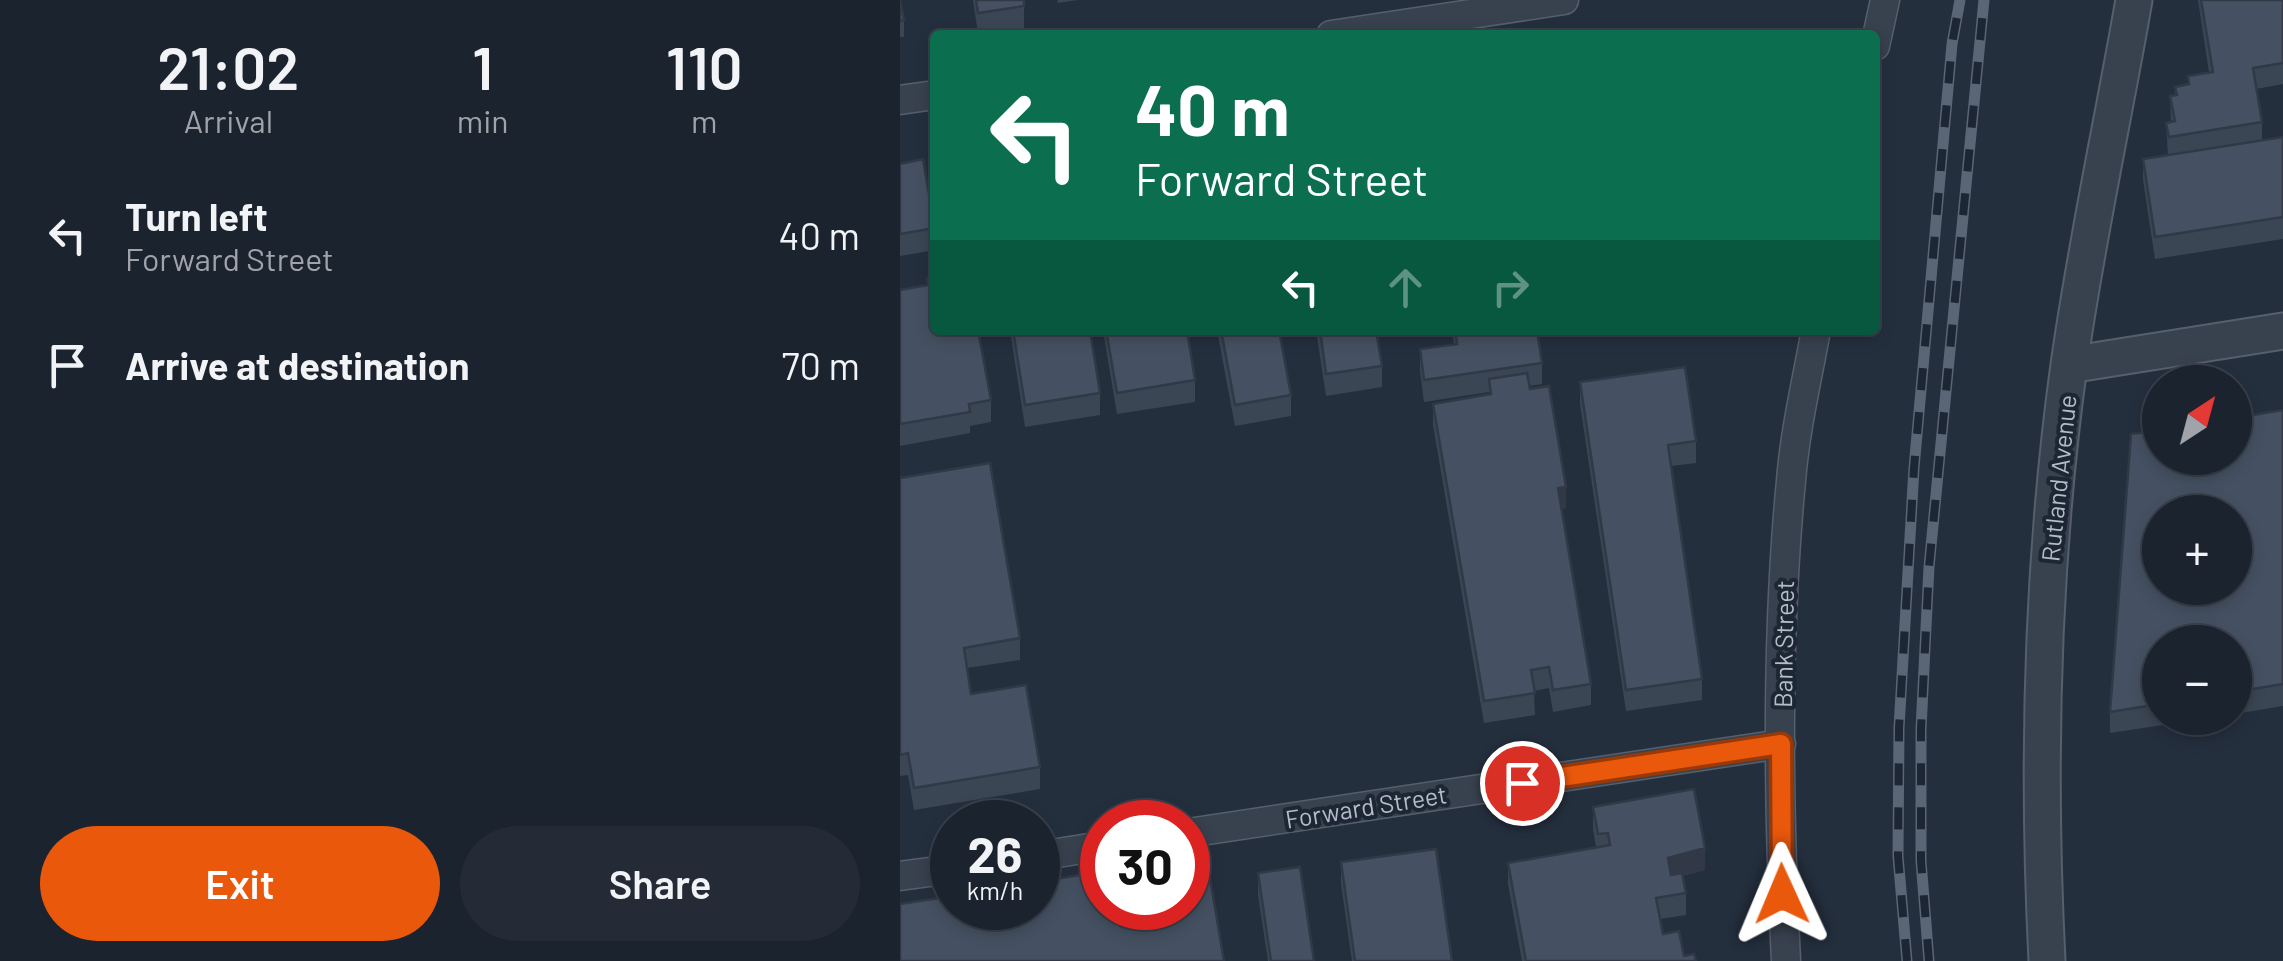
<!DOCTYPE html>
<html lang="en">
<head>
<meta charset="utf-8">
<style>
  :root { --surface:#1b232e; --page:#242b36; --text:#f1f3f6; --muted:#a0a4aa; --line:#39404a; --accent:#ea580c }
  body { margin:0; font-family:Barlow,sans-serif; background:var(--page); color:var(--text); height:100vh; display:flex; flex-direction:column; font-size:38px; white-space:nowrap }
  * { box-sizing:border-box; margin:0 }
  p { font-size:32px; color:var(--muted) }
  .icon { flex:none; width:55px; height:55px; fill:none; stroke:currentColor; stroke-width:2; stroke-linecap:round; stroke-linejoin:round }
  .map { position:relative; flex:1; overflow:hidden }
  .details { display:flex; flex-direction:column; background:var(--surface); width:900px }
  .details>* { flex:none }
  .banner { position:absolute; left:30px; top:30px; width:950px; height:305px; border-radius:10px; box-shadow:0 5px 15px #0003,0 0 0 2px var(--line); background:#0b6e4f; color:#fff; overflow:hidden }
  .needle { width:65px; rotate:36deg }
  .buttons { position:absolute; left:1242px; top:365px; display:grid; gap:20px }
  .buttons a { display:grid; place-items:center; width:110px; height:110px; border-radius:50%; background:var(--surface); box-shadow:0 5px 15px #0003,0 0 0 2px var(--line); font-size:50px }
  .speed { position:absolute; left:30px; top:800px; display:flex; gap:20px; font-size:50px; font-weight:700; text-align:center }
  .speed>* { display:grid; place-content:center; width:130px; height:130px; border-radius:50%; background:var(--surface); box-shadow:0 5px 15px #0003,0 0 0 2px var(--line); line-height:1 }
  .speed small { font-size:25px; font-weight:400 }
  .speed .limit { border:15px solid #d22; background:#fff; color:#111 }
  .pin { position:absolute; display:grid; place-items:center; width:85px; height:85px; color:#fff; margin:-42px; border:5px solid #fff; border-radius:50%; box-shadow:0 2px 10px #0007 }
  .me { position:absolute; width:110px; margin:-55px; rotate:359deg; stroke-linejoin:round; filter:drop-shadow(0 0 8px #0008) }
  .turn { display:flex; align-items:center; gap:35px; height:210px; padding:0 40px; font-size:45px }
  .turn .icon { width:130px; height:130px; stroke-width:2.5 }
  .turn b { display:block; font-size:70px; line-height:85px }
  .lanes { display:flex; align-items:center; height:95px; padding:0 40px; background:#0003; justify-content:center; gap:50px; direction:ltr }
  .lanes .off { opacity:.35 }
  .eta { display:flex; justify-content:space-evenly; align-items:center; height:170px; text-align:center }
  .eta b { font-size:60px; font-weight:600; line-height:70px }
  .primary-button { display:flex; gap:20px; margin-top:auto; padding:20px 40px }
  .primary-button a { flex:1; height:115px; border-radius:60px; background:var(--accent); color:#fff; font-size:40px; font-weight:600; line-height:115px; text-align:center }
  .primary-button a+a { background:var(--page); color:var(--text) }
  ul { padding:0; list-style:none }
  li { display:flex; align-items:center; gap:30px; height:130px; padding:0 40px }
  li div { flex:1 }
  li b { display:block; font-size:38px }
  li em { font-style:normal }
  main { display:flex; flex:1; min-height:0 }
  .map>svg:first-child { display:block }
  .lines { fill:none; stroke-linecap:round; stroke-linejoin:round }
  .minor-casing { stroke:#565f6c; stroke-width:31 }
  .tertiary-casing { stroke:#565f6c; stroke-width:39 }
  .minor { stroke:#38414e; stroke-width:28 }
  .tertiary { stroke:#38414e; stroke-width:35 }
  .rail-casing { stroke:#5a6575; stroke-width:11 }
  .rail { stroke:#1d2633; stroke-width:8; stroke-dasharray:22; stroke-linecap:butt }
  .wall { fill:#3b4654 }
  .shaded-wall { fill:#303945 }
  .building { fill:#455162; stroke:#303945; stroke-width:2.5; fill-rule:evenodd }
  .route-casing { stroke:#983908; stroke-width:25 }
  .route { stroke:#ea580c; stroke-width:18 }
  .labels { text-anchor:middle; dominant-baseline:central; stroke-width:8; stroke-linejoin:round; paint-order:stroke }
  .street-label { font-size:25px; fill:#b4bcc9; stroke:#1d2633 }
</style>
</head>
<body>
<main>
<section class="details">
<div class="eta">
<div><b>21:02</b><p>Arrival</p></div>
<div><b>1</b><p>min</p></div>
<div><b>110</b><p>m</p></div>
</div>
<ul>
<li><svg class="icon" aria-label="left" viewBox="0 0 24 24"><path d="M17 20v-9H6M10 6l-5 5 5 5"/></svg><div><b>Turn left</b><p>Forward Street</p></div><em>40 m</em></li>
<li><svg class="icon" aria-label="arrive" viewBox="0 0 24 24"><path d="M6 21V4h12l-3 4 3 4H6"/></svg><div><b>Arrive at destination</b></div><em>70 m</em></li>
</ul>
<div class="primary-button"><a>Exit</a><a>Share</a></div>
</section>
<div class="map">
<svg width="1383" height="961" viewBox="0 0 1383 961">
  <rect width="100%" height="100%" fill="#242f3e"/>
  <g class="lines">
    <g class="minor-casing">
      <path id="minor" d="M431,35L664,0
        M975,46L985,0
        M0,100L35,95
        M288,833L881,744
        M138,856L202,846
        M0,876L52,869
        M886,961C878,805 876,636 891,481C895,430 907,380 916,330"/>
    </g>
    <g class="tertiary-casing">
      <path id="tertiary" d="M1169,365L1383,331
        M1147,961C1137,763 1142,561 1169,365C1186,243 1213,121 1234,0"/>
    </g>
    <use href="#minor" class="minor"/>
    <use href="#tertiary" class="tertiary"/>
    <g class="rail-casing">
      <path id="rail" d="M1007,961L998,856L999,728L1014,468L1052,44L1060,0
        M1029,961L1021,861V729L1029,567L1084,0"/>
    </g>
    <use href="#rail" class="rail"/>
  </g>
  <path class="wall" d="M0,0L4,20V37H0Z
    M73,0H124V28L78,34Z
    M157,0H178L158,3Z
    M1298,0H1383V84L1356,89L1362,122V140L1383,137V239L1255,259L1243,180V159L1268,155L1266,123L1271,122L1270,96L1275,95V87L1288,84V76L1309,72Z
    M0,164L35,227V250L0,256Z
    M27,278L91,400V422L70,426V433L0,446V290L27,285Z
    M110,330H190L200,393V415L125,427Z
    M203,330H287L295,380V402L217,414Z
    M317,330H379L391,395V416L335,426Z
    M416,330H476L482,366V387L426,396Z
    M552,330H637L642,363V384L629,386L666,508L661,509L691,684V705L653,712L649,688L634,691L635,715L584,723L533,425V404L589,395V392L524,402L520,371V349L554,344Z
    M680,382L796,441V463L771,466L802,679V700L726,711L680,404Z
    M1383,410V706L1335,714V642H1260V718H1310L1210,733V712Z
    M0,478L120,638V660L67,668L71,694L140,767V789L14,810L8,775L0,776Z
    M693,807L805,870L782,876L786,893V915L760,919L763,934L784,956L796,961H622L608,884V863L696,847L693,829Z
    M441,862L552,961H452L441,884Z
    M358,873L414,961H368L358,895Z"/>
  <path class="shaded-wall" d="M666,487V508L658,510V488Z
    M805,848V870L768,879V858Z"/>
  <path class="building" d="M0,0L4,20L0,21Z
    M76,0H124V6L78,13Z
    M1301,0H1383V63L1353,68L1362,122L1269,137L1266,123L1275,121L1270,96L1277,95L1275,87L1289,84L1288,76L1313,72Z
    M1383,137V217L1255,237L1243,159Z
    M23,159L35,228L0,234V164Z
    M35,276V330H78L91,400L69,404L70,412L0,424V290L28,285L27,278Z
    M113,330H190L200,393L125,405Z
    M206,330H287L295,380L217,393Z
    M321,330H379L391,395L335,405Z
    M420,330H476L482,366L426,374Z
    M555,330H637L642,363L524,380L520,349L557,344Z
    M785,367L796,441L768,445L802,679L726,690L680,382Z
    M627,373L630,389L649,386L666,487L658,488L691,684L653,690L649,667L631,670L635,693L584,701L533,404L591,394L589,379Z
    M1383,410V684L1335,692V642H1260V704L1210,712L1231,434L1260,430V458H1335V418ZM1260,512H1335V588H1260Z
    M90,463L120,638L64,648L71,694L126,685L140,767L14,788L8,753L0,755V478Z
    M794,789L805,848L768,858L771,875L782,873L786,893L756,898L763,934L779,931L784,956L794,954L796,961H626L608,863L710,845L708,833L698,834L693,807Z
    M536,849L552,961H455L441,862Z
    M306,854L324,961H0V904L52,896V908H138V882L202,871V908H288V857Z
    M400,867L414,961H371L358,873Z"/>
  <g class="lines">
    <g class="route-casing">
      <path id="route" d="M622,783L881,744L882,894"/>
    </g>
    <use href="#route" class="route"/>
  </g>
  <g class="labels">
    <g class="street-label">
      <text transform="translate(1158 478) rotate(-84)">Rutland Avenue</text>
      <text transform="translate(883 644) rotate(-89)">Bank Street</text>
      <text transform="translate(466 806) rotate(-9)">Forward Street</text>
    </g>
  </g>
</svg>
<div class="buttons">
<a><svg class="needle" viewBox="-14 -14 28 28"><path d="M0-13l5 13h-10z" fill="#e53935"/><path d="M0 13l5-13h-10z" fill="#a0a4aa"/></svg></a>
<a>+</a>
<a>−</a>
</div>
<div class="speed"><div>26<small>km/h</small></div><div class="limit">30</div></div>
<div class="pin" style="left:622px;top:783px;background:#d93025"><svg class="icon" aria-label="arrive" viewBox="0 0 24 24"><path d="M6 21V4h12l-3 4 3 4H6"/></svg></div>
<svg class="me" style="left:882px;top:894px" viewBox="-20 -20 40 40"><path d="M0-17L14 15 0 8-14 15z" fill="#ea580c" stroke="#fff" stroke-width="4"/></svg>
<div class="banner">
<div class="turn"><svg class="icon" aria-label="left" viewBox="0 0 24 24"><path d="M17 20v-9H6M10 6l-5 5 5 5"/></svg><div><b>40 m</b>Forward Street</div></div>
<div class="lanes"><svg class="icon" aria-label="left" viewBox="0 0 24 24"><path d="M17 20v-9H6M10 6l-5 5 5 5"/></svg><svg class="icon off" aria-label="ahead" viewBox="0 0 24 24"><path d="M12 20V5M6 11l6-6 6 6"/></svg><svg class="icon off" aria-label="right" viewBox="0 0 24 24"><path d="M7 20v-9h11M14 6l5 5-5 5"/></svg></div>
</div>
</div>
</main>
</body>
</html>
